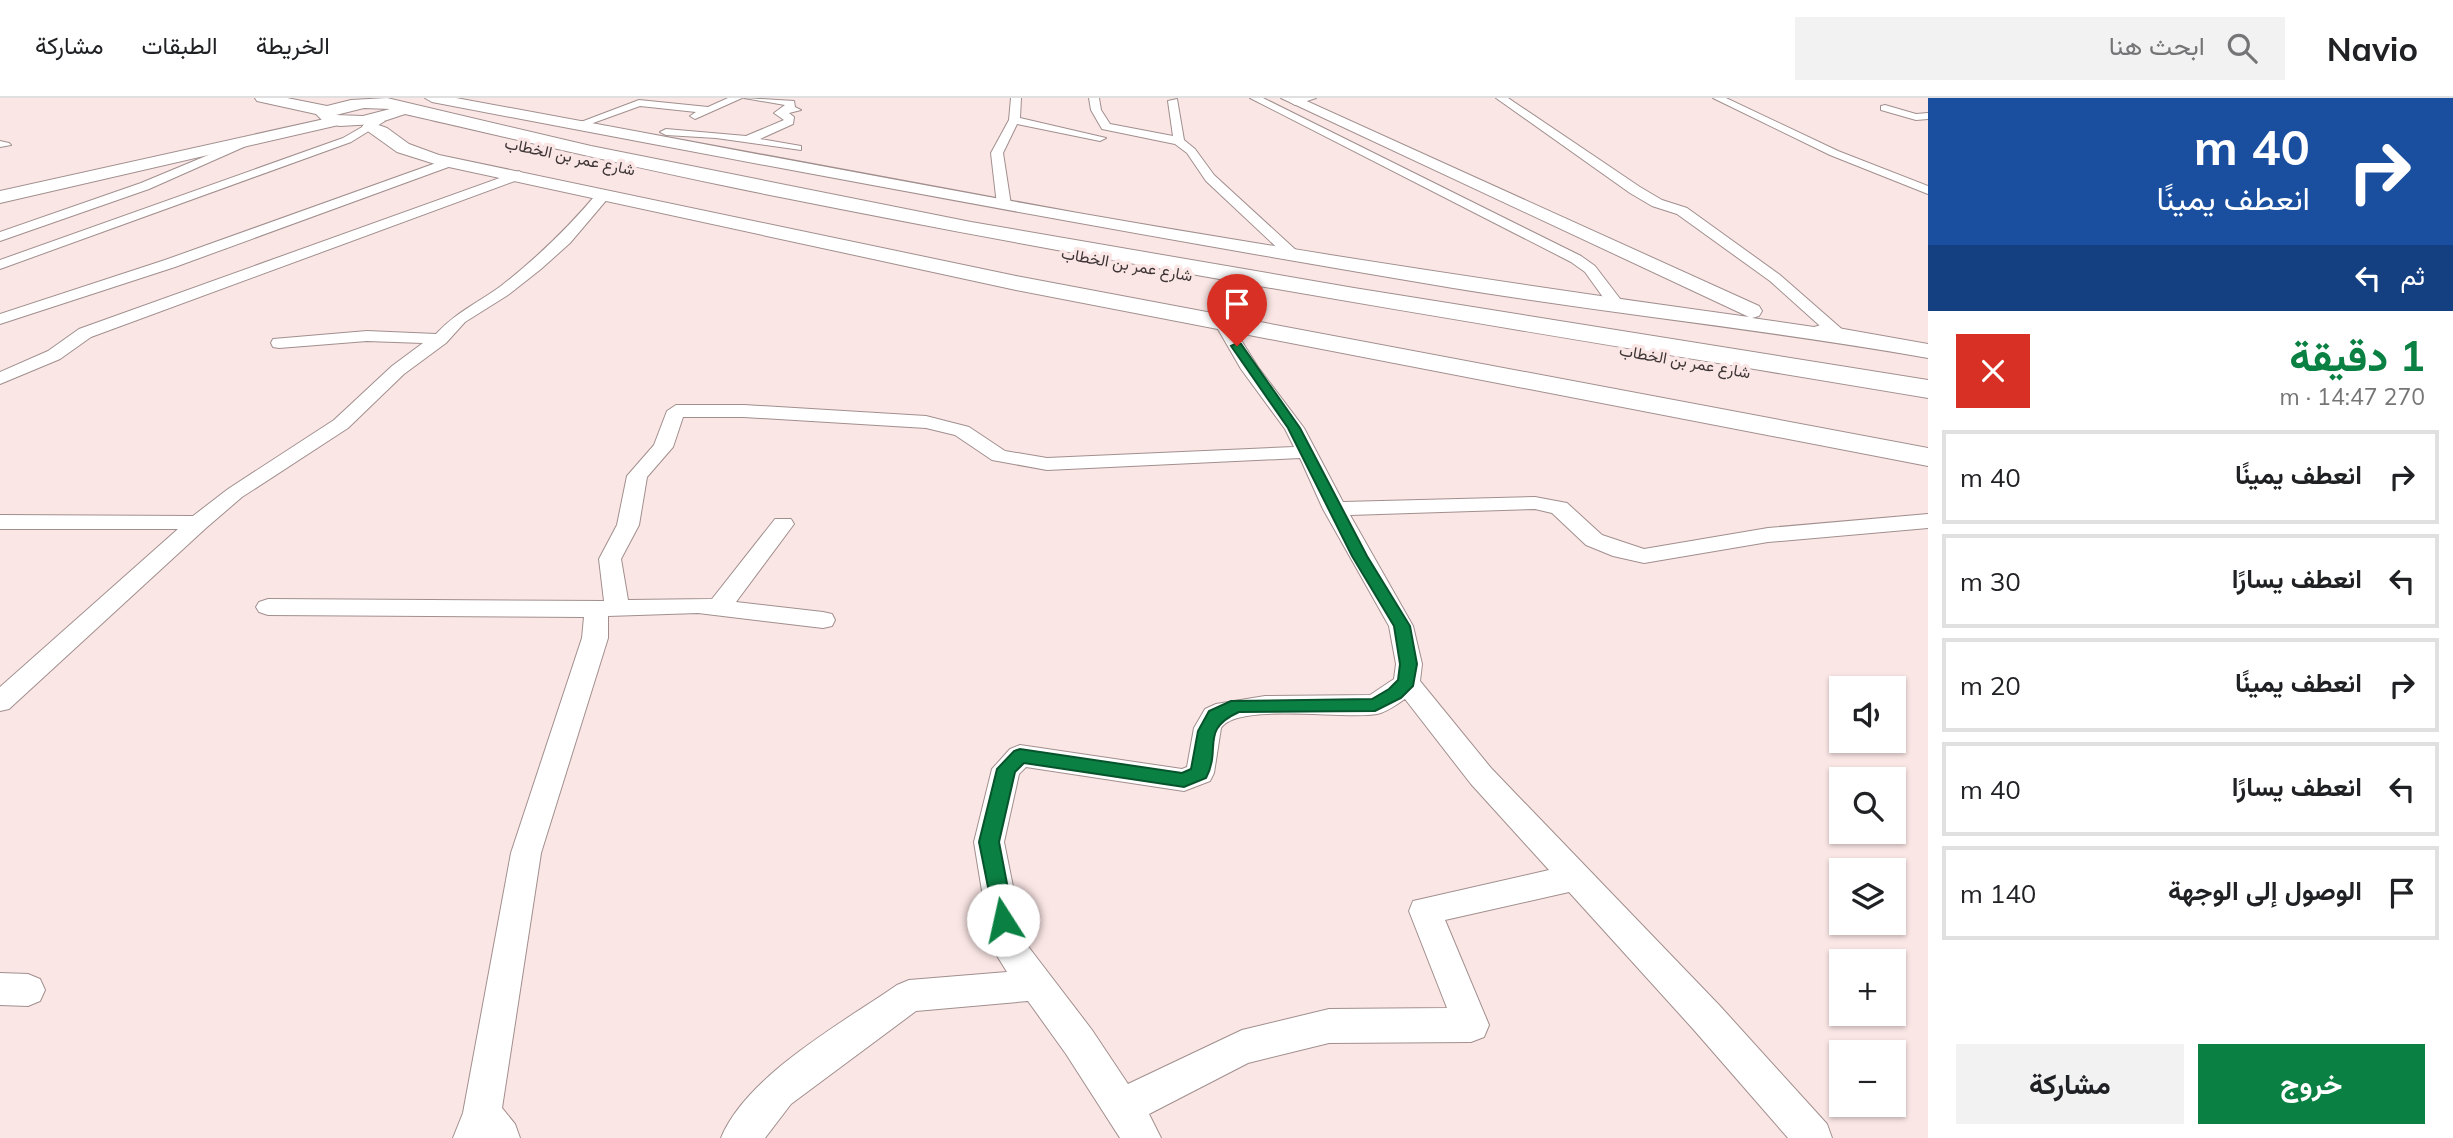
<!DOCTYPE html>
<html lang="ar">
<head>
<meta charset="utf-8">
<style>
  :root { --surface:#fff; --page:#f2f2f2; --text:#202124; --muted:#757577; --line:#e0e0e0; --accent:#0b8043 }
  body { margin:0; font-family:Mulish,Vazirmatn,sans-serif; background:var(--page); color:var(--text); direction:rtl; height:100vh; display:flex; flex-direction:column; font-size:26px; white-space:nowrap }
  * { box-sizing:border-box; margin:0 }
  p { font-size:23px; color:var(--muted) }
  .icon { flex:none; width:38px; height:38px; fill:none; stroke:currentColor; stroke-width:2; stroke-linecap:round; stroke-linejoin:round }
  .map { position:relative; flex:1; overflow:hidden; direction:ltr }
  .sheet { display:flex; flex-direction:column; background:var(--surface); width:525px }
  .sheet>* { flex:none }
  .top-card { background:#1a4fa0; color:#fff; overflow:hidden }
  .buttons { position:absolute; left:1829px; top:578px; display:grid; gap:14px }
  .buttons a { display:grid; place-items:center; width:77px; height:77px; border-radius:0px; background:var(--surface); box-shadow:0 2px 5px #0004; font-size:35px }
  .pin { position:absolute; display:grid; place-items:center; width:60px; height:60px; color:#fff; margin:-72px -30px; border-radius:50% 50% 50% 0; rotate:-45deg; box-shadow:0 0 7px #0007 }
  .pin .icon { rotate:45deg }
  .me { position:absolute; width:77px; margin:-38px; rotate:350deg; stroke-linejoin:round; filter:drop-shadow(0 0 5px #0008) }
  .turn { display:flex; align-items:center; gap:24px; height:147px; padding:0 28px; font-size:32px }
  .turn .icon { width:91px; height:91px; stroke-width:2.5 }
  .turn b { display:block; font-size:49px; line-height:60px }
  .then { display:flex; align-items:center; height:66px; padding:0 28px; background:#0003; gap:14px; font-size:26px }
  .round { display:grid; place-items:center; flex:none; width:74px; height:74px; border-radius:0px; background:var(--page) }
  .head { display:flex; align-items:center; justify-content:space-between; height:119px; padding:0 28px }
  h1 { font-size:42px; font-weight:700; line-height:52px; color:var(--accent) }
  .action { display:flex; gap:14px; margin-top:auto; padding:14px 28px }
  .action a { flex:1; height:80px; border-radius:0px; background:var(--accent); color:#fff; font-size:28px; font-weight:700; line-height:80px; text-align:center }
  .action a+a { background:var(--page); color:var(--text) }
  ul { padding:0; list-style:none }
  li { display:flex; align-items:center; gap:21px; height:94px; margin:0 14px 10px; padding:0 14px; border:4px solid var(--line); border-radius:0px }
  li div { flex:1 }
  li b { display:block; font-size:26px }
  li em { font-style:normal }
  header { display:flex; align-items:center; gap:42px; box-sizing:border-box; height:98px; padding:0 35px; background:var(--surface); border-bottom:2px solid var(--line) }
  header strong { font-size:33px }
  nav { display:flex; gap:38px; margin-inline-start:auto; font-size:24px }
  .search { width:490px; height:63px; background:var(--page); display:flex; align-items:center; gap:18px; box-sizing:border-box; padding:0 24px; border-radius:0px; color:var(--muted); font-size:26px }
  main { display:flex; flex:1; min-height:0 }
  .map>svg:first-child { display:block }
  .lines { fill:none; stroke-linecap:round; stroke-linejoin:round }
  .street-casing { stroke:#a18f8e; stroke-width:2 }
  .secondary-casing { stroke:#a18f8e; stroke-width:2 }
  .primary-casing { stroke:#a18f8e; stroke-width:2 }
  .street { fill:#fff; fill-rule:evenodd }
  .secondary { fill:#fff; fill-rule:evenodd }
  .primary { fill:#fff; fill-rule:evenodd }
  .route { fill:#0b8043; stroke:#07532c; stroke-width:2 }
  .labels { text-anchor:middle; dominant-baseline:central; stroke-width:7; stroke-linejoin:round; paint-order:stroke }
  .far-street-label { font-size:16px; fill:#3e3636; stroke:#fae6e5 }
</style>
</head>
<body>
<header>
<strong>Navio</strong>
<div class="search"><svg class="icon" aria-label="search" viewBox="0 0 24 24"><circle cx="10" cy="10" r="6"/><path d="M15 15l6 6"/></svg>ابحث هنا</div>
<nav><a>الخريطة</a><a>الطبقات</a><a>مشاركة</a></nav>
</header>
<main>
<section class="sheet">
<div class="top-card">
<div class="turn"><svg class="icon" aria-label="right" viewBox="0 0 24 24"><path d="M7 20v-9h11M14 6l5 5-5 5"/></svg><div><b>40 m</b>انعطف يمينًا</div></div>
<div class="then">ثم<svg class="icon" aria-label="left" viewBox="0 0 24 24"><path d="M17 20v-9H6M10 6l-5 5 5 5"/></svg></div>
</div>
<div class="head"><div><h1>1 دقيقة</h1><p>270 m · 14:47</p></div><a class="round" style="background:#d93025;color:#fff"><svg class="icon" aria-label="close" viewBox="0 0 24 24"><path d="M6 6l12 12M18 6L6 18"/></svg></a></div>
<ul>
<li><svg class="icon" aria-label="right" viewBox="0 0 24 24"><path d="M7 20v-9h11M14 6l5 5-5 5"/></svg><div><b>انعطف يمينًا</b></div><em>40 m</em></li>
<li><svg class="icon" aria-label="left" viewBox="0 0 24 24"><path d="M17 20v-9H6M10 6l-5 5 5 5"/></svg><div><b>انعطف يسارًا</b></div><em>30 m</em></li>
<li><svg class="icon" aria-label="right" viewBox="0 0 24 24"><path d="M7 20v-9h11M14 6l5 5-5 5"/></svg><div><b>انعطف يمينًا</b></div><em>20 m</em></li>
<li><svg class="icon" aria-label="left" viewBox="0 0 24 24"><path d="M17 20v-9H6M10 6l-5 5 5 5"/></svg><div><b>انعطف يسارًا</b></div><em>40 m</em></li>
<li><svg class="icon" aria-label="arrive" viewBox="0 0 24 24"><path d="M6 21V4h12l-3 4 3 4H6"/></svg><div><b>الوصول إلى الوجهة</b></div><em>140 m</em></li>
</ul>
<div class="action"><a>خروج</a><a>مشاركة</a></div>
</section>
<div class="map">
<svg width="1928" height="1040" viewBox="0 0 1928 1040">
  <rect width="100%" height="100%" fill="#fae6e5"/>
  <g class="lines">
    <g class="street-casing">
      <path id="street" d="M728,0H742L695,21L690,18L696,14L640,8L582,29L573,27L639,2L708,9Z
        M744,0L794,3L795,9L801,12L789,15L794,19L793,26L760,41L801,48V52L716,40L666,37L660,34L666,31L746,38L784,22L774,15L785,7Z
        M1011,0H1021L1020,20L1106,40L1100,43L1017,26L1003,55L1011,107L1004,111L997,107L991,55L1009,22Z
        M1089,0H1099L1101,12L1110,26L1173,38L1168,3L1177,1L1184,42L1195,51L1214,77L1298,154L1300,157L1298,160H1288L1206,83L1187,55L1175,46L1102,31L1091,12Z
        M1250,0H1263L1581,158L1595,168L1624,206L1622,209H1610L1585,174L1571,164Z
        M1299,0H1316L1295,7L1290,4Z
        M1496,0H1508L1640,89L1662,102L1687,110L1780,177L1852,240L1844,245L1838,244L1770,183L1677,116L1652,108L1630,95Z
        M1713,0H1726L1838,53L1928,88V96L1830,57Z
        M1885,7L1916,16L1928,15V21L1916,22L1881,12V8Z
        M376,21L385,23L351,44L0,171V162L343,40Z
        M0,43L9,45L11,47L0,49Z
        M242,43L248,46L246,48L149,91L0,143V134L141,85Z
        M450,60L454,61V67L175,169L0,226V216L165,162Z
        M519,73L525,77L523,80L91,239L60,261L0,286V274L48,253L79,231Z
        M604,92L610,96L609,99L570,145L541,171L508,197L465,224L446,245L404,276L348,330L242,399L206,430L9,611L0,613V589L178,431H0V417L193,418L228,391L334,322L392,268L423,245L367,243L279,250L273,249L271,245L273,241L367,233L436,236C456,214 478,205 501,188C538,159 569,129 599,93Z
        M1223,221L1229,223L1258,269L1304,330L1343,404L1535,399L1567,405L1602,437L1644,451L1768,430L1928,416V430L1768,444L1644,465L1613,458L1586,447L1552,415L1535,411L1350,417L1413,528L1422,566L1420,583L1491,670L1720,908L1827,1026L1832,1040H1788L1694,932L1569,794L1445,822L1489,927L1484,939L1471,944L1329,945L1248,965L1149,1016L1161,1040H1120L1066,956L1028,903L916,913L791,1006L765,1040H721C746,978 842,925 897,887L909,882L1007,874L991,848L974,744L992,671L1010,651L1020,647L1182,671L1187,669L1194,630L1205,611L1216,606L1265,598L1370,597L1394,581L1396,566L1389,528L1323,411L1300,360L1047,372L992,362L955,337L926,330L744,319H683L673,349L647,379L639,427L621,461L628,502L712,501L775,421H791L794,426L736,504L823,514L832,516L835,522L832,528L823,530L698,515L608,518V540L541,755L502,1010L515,1026L520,1040H453L463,1015L511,755L582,540L584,519L268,517L259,514L256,509L259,504L268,501L604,503L599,461L617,427L627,378L654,347L667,313L676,307H744L926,318L969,329L1005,353L1047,360L1294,349L1285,331L1241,271L1215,226ZM1405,601L1471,686L1549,772L1413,803L1409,813L1447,910L1329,911L1242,932L1128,986L1092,932L1024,843L1004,744L1019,676L1026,669L1184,693L1210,683L1214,675L1221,630C1238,604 1346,622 1377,616C1387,614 1397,606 1405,601Z
        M0,875L28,876L40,881L45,892L40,903L28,908L0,907Z"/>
    </g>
    <g class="secondary-casing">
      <path id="secondary" d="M425,0H456C663,38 870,78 1078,115C1301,154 1525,188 1749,219L1281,0H1300L1759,208L1762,213L1759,218L1752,220L1814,229L1821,227L1928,246V260C1771,232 1611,216 1453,190C1112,133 772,69 432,4Z
        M338,18L343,20L346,23L343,26L0,105V93Z
        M370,24L387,30L409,46L439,57L1016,178L1928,350V368L1016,192L435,66L397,54L362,29L364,26Z"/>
    </g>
    <g class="primary-casing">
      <path id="primary" d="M255,0H287L327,8L351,2L387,0L591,48L971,124L1354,190L1928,282V300C1546,236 1164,176 785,100C657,75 531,45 405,16L375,26L340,28L325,25L316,16L257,3ZM364,10L390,11L363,18L336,17Z"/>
    </g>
    <use href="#street" class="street"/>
    <use href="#secondary" class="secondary"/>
    <use href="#primary" class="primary"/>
  </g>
  <path class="route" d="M1237,245L1241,246L1300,330L1367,458L1410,528L1417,566L1413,588L1401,600L1375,613L1239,614C1199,632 1222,650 1206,680L1184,689L1024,665L1015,674L999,744L1014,822L1011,829L1003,832L996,829L979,744L997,671L1014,653L1020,651L1182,675L1191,671L1198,633L1209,613L1231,603L1372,601L1389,591L1398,582L1400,566L1394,528L1352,458L1288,330L1231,248Z"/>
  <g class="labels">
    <g class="far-street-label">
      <text transform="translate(570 58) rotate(12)">شارع عمر بن الخطاب</text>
      <text transform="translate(1127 166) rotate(10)">شارع عمر بن الخطاب</text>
      <text transform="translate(1685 263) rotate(10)">شارع عمر بن الخطاب</text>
    </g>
  </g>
</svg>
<div class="buttons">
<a><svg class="icon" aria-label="sound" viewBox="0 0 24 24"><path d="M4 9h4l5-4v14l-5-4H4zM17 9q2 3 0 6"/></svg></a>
<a><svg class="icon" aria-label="search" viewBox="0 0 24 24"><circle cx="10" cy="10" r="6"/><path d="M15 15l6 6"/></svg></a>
<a><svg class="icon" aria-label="layers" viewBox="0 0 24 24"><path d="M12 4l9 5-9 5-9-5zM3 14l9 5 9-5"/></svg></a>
<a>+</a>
<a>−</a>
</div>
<div class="pin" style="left:1237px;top:248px;background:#d93025"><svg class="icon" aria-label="arrive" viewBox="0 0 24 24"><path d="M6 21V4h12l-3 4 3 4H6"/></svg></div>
<svg class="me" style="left:1003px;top:822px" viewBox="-20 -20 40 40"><circle r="19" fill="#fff"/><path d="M0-13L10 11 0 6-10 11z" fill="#0b8043"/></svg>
</div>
</main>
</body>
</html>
